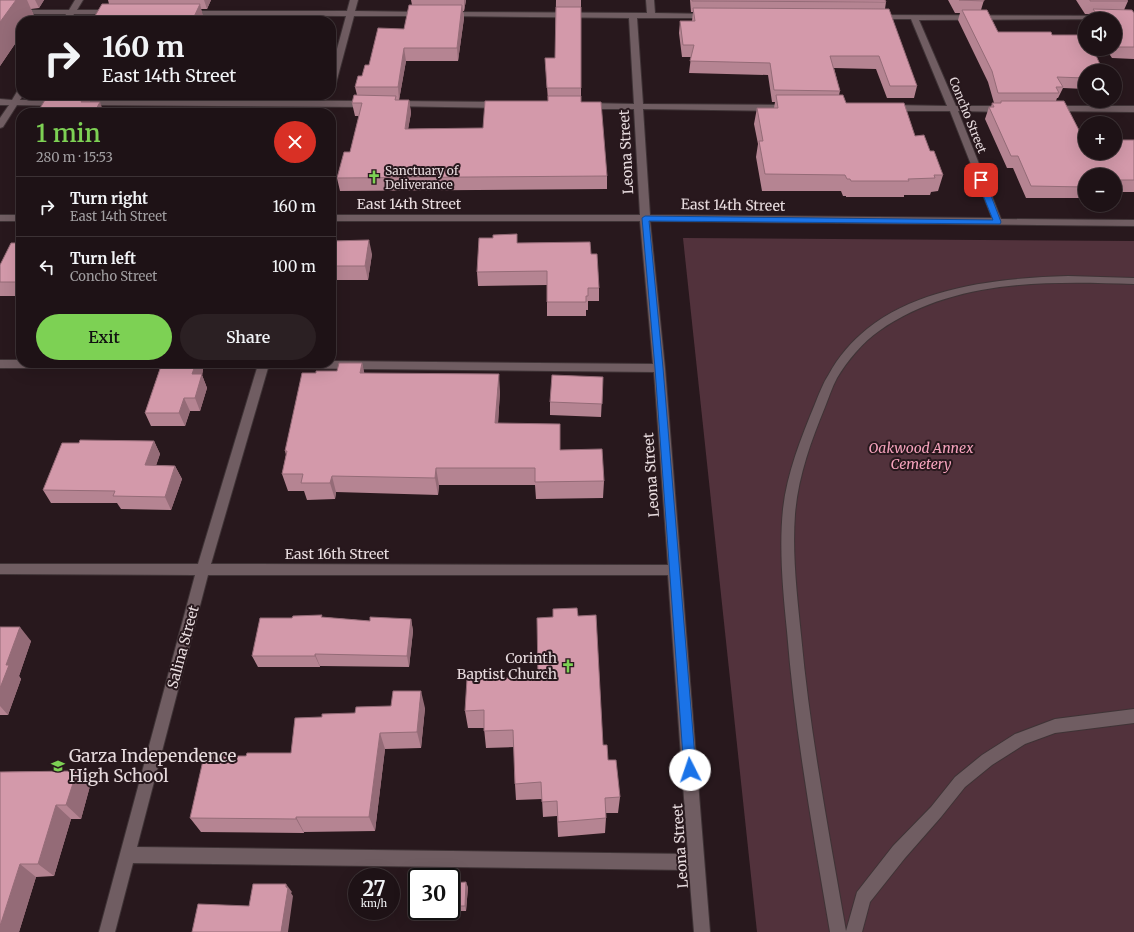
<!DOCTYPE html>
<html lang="en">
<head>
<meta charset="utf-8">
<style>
  :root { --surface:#1e1216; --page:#2b2023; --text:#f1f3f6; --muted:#a19ea1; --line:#3c3235; --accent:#7dd154 }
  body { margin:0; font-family:Merriweather,serif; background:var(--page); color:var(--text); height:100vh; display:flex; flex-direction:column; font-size:15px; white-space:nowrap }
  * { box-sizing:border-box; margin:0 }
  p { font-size:13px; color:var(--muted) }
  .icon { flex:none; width:22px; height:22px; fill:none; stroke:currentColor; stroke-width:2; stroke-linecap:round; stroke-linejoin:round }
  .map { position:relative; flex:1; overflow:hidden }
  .panel { position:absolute; left:16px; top:108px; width:320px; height:260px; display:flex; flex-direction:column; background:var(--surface); border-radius:16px; box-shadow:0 4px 16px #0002,0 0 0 1px var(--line) }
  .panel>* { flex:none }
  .hud { position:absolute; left:16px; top:16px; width:320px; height:84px; border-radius:16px; box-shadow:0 4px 16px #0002,0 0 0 1px var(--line); background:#1e1216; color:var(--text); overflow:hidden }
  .fabs { position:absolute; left:1078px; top:12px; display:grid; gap:8px }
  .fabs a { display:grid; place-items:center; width:44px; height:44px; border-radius:50%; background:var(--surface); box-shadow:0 4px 16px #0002,0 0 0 1px var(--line); font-size:20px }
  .speed { position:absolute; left:348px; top:868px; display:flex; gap:8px; font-size:20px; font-weight:700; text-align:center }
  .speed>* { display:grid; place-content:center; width:52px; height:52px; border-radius:50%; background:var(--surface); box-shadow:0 4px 16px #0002,0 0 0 1px var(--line); line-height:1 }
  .speed small { font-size:10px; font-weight:400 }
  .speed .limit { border:2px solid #111; border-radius:6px; background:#fff; color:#111 }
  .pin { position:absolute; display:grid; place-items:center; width:34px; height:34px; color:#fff; margin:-17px; border-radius:8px; box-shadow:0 2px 6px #0006 }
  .me { position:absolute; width:44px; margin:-22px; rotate:356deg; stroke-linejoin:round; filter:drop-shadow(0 0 3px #0008) }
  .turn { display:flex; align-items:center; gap:14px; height:84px; padding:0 20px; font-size:18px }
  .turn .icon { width:52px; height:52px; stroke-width:2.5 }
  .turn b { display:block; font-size:28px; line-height:34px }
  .round { display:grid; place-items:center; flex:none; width:42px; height:42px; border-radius:21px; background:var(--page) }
  .summary { display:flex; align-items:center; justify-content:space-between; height:68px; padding:0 20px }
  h1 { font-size:24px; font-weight:600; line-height:30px; color:var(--accent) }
  .primary-button { display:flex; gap:8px; margin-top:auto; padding:8px 20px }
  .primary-button a { flex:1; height:46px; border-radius:24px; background:var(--accent); color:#111; font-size:16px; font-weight:600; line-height:46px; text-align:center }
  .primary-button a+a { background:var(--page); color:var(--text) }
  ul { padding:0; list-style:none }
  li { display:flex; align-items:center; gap:12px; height:60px; padding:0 20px; border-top:1px solid var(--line) }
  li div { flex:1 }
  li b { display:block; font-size:15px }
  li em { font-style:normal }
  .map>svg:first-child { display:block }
  .green { fill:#52323c }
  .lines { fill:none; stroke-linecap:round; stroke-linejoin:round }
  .minor-casing { stroke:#3f3336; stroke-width:2 }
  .minor { fill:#705d62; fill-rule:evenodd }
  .wall { fill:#b58492 }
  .shaded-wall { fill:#946b77 }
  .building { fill:#d399aa; stroke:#946b77 }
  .route { fill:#1a73e8; stroke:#114b97 }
  .labels { text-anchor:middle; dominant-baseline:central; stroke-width:4; stroke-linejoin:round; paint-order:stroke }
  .far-street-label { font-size:12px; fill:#e7dbde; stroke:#28181d }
  .far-poi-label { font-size:12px; fill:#e7dbde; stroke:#28181d; text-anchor:start }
  .street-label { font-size:14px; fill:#e7dbde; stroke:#28181d }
  .park-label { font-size:14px; font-style:italic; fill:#f6a3bd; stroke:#28181d }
  .poi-label { font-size:14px; fill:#e7dbde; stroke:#28181d; text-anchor:end }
  .near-poi-label { font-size:17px; fill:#e7dbde; stroke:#28181d; text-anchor:start }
</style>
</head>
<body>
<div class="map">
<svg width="1134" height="932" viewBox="0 0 1134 932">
  <rect width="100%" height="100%" fill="#28181d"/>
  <path class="green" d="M683,238L1134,241V932H757Z"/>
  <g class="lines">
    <g class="minor-casing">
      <path id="minor" d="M75,0H83L77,10H113L117,12L113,14H74L70,21H62L66,14H0V10H69Z
        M350,0H358L355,11L423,12L427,14L423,16H354L335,87L331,90V71L346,16L185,15L181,13L185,11H347Z
        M646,0H654L655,13L709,14L713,16L709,18H637L643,104L789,105L793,108L789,111L643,109L650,215L992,218L950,111H889L885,108L889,105L947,106L911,19H872V15L1134,16V20H1115V19L919,20L956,106H1005L1009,109L1005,112L958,111L1001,219L1134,220V226L650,221L665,368L710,932H694L689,870L133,863L115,932H99L195,575L0,574V564H198L257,368H0V360H21V363H331V361L653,364L640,221H331V215H640L634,109H585L581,106L585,103L634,104L629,18L447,16L443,14L447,12L647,13ZM268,368L654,372L668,565L211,564ZM208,575H668L688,854L137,847Z
        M21,89V95H23L20,100H59L63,103L59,106L17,105L3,127L0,128V118L9,105H0V99L12,100L18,90Z
        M83,100L369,101L373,104L369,107L80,105L79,103L80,101Z
        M393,101L501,102L505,105L501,108L390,106L389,104Z
        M1051,106H1134V112L1048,111L1047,109L1048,107Z
        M0,215H21V221H0Z
        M1068,276L1134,278V284C1048,281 953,279 879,331C863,342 847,361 837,378C832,387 829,397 825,407C811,441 798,477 795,514C792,554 797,595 801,635C810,734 829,833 846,931L857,892L893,846L931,807L955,777L982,755L1015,734L1055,719L1134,709V723L1055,733L1025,744L992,765L965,787L941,817L905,858L870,902L862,932H830C813,832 795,732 787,631C783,591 779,549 783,509C787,473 801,438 815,404C819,394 823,383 829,374C838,357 852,341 867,329C920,286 1002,278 1068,276Z"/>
    </g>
    <use href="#minor" class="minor"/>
  </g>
  <path class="wall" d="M0,0H44L39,8L31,9L34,16L30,21H21V35L0,66Z
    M108,0H211L207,9H201L203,17L109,4Z
    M411,0H466L464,11H463L464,18L458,61H406L399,100H409L411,113L408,129L483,128L548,101L545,58H555L556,0H581V102L607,176V189L340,191L337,178L350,152L359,116H355L352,103L357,95L355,87L369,65L404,29L412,5Z
    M690,0H885L886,2L885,9L917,86L914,98H887L876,69L834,68L840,91L839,95L846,103L915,136L930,151L943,175L938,191L931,192L930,195H904V197H846V196H843L841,191H762L756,157L758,144L754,124L757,108H774L775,102H772L768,75L689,73L691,57H682L679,33L680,21H692L693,12H691Z
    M948,0H984L981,10L998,32L1052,35L1085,71V89L1063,88L1058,98H1057L1056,101L1084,140H1134V192H1115V175H1085V198H1026L1013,168H1007L985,119L989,107H991L992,103H994L988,82L958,20L960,13H955Z
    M1076,0H1127L1128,1L1124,10L1134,13V59L1112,58L1106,49H1115V19H1089L1091,14H1085Z
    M48,95H98L96,99H88L90,102Z
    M517,234V243L591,254L599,288V301H588V310H586V316H547V285L478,286L477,272L493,238Z
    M331,241L372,254L368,280H331Z
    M21,243V296H0V265Z
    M162,363H201L203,370L202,375L207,388L200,411H190L185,426H151L145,413Z
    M362,363L364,373L500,391L498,423L560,450L604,481L603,498L536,499L535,485H439L438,495L336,492L335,499L307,500L304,491H288L282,474L286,455L285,451L316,373L337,371Z
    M603,377L601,417L550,415V402Z
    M154,441L160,454L156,465L175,466L182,479L171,510L121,509L117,503H51L43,490Z
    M322,615V617L370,621L411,619L413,631L409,667L320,666V667H258L252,656L292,618Z
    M578,616L603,745L620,797L618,813H606V818L605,833L558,837L557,816L543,817L542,799L516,800L515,784L514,747L486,748L484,728H468L465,711L538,677Z
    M0,627L31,641L19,676L21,679L8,715H0Z
    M425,708L421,748L385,749L375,831L304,832V833L201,832L190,818L246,756L291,753L355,713Z
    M77,771L90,786L81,819H71L54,876L36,877L19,932H0V772Z
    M451,883L468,887L466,911H451Z"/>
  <path class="shaded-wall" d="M16,0H27L34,16L30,21H21V35L0,66V22Z
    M35,0H44L39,8Z
    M204,0H211L207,9Z
    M464,0H466L464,11Z
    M200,4L203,17L201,21H192Z
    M462,5L464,18L458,61L457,48Z
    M404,48L406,61L399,100L398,87Z
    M85,95H87L92,107L81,102Z
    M94,95H98L96,99Z
    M409,100L411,113L406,141L405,129Z
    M100,102L104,113H94Z
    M369,240L372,254L368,280L365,266Z
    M196,363H201L203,370L202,375L207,388L200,411L195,398L192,374Z
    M362,363L366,380L360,373Z
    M499,374L500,391L497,440L495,423Z
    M184,398L190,411L185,426L179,413Z
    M154,441L160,454L152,478L145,465Z
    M175,466L182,479L171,510L165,497Z
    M436,468L439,485L438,495L435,478Z
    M332,476L336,492L335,499L330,483Z
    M411,619L413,631L409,667L407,656Z
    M20,627L31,641L19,676L21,679L8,715L0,706V688L6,665Z
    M315,654L320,666V667L315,656Z
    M421,691L425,708L421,748L417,732Z
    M380,733L385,749L375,831L369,817Z
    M77,771L90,786L81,819L66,805Z
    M56,805L71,819L54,876L38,864Z
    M296,817L304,832V833L296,819Z
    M20,864L36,877L19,932H0V926Z
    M466,882L468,887L466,911L465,906Z
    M286,884L292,892L291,893L293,896L288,932H281Z"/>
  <path class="building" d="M0,0H16L0,22Z
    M692,0H885L886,2L692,1Z
    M959,0H984V1Z
    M1090,0H1127L1128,1H1090Z
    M102,4H200L192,21H92Z
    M409,5H462L457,48H404L398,87H355L358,76H362L365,65H369L378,28L404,29Z
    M556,7H581V88H547L545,58H555Z
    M693,8L889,9L917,86H890L879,56H830L840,91L774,90L770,63L690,61L694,45H683L680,21H695Z
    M1093,9L1132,10L1134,13V47H1117L1115,44V19H1100Z
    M962,10H987L998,32H1051L1052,35H1085V49H1093L1103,71H1085V78L1057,77L1063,87H1056L1059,93H998L992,71Z
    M48,95H85L81,102H100L94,113H37Z
    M354,95L396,96L395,100H409L405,129L483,128L485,101H548V96H581V102H601L607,176L337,178L344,152H350L362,103H352Z
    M776,95H843L846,103H904L915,136L924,135L930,151H934L943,175H934L935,178L908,179L909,181H851L850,179H847L845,175L765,174L759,141H763L757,108H778Z
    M1001,101H1064L1084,140H1085V153H1115V140H1134V180H1115V175H1085V187L1031,186L1018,156H1011L989,107H994L992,103H1001Z
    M517,234V243L590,242L591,254H597L599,288H588V296H586V302H547V271L477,272L479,238H493V235Z
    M369,240L365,266H331V241Z
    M11,243H21V282H0V265Z
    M162,363H196L192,374H202L195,398H184L179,413H145Z
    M339,363H362L360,373L499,374L495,423L560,424V450L602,449L604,481L535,482V468H436L435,478L332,476L330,483H301L303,474H282L287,451H285L302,373H316V371H337Z
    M552,375L603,377L602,404L550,402Z
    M80,440L154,441L145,465L175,466L165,497L113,496L115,491L43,490L62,443H79Z
    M577,608L578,616L596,615L603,745H607L608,760H616L620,797L605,798L606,818L558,822L557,801L542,802L541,782L515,784L513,730L484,731V710L465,711L467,679L538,677L537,618L553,617V609Z
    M322,615L321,617L370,621V617L411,619L407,656L315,654V656H252L260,618H292L293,616Z
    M0,627H20L6,665H9L0,688Z
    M393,691H421L417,732L380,733L369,817H296V819L190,818L204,756H246L247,753H291L295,718L322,717V714L355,713L356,707L391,706Z
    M77,771L66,805H56L38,864H20L0,926V772Z
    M466,882L465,906H451V883Z
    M253,884H286V887L288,888L281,932H192L198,904L249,906Z"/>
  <path class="route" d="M979,178H981L985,180L1001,222L1000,224L649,221L663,368L696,770L694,774L690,775L686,774L684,770L655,368L642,218L645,216L993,220L977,180Z"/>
  <defs>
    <g id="church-bare" transform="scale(1.08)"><path d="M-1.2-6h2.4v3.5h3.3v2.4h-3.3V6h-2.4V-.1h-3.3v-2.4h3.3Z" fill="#7dd154" stroke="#28181d" stroke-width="2.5" paint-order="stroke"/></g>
    <g id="school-bare" transform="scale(1.08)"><path d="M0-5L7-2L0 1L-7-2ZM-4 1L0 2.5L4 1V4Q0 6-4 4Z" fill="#7dd154" stroke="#28181d" stroke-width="2.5" paint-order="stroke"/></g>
  </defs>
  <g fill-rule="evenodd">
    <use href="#church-bare" x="374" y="177"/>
    <use href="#church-bare" x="568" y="666"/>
    <use href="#school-bare" x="58" y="766"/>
  </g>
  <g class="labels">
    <g class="far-street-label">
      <text transform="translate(968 115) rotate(68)">Concho Street</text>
    </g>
    <g class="far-poi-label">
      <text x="385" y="170">Sanctuary of<tspan x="385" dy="14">Deliverance</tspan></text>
    </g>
    <g class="street-label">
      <text transform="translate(626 152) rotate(-93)">Leona Street</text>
      <text x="409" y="204">East 14th Street</text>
      <text transform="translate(733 205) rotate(1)">East 14th Street</text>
      <text transform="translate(651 475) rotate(-94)">Leona Street</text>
      <text x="337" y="554">East 16th Street</text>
      <text transform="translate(183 647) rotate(-75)">Salina Street</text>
      <text transform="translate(680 846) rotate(-94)">Leona Street</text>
    </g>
    <g class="park-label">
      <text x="921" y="448">Oakwood Annex<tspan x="921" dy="16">Cemetery</tspan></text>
    </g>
    <g class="poi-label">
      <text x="557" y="658">Corinth<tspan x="557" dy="16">Baptist Church</tspan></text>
    </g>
    <g class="near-poi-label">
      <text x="69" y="756">Garza Independence<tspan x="69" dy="20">High School</tspan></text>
    </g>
  </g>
</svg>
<div class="fabs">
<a><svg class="icon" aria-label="sound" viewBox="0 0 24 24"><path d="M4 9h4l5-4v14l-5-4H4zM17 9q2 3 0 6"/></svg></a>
<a><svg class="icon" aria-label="search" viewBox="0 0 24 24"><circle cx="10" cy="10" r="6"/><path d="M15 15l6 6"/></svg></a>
<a>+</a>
<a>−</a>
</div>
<div class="speed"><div>27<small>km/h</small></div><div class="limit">30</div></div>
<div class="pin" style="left:981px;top:180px;background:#d93025"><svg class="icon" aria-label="arrive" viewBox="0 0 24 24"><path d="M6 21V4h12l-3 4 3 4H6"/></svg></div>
<svg class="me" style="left:690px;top:770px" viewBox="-20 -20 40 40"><circle r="19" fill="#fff"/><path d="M0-13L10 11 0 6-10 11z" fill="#1a73e8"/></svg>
<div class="hud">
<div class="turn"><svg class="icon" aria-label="right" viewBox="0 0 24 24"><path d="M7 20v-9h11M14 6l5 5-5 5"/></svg><div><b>160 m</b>East 14th Street</div></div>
</div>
<section class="panel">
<div class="summary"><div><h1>1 min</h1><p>280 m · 15:53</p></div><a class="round" style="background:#d93025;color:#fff"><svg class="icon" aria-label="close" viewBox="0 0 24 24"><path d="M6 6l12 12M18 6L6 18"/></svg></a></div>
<ul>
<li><svg class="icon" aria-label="right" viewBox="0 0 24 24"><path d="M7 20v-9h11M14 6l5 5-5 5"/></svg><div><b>Turn right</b><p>East 14th Street</p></div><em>160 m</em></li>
<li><svg class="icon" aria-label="left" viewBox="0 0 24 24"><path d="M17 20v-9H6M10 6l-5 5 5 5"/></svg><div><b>Turn left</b><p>Concho Street</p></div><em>100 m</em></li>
</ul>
<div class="primary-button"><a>Exit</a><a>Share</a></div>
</section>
</div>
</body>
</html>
